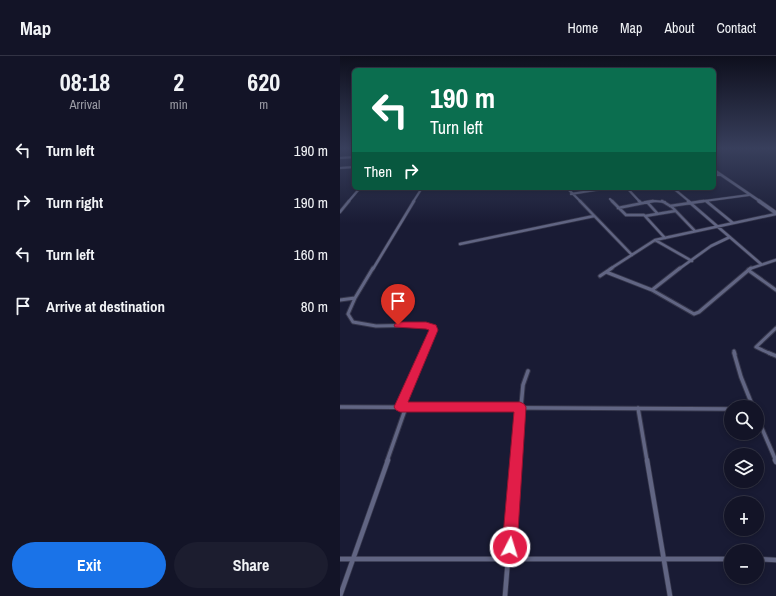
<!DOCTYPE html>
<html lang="en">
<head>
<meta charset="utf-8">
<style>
  :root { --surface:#131427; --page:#1c1d2f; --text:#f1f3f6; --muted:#9d9ea7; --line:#323344; --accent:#1a73e8 }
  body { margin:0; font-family:"Archivo Narrow",sans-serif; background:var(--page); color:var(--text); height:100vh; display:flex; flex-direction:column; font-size:15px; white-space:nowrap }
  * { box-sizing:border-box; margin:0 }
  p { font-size:13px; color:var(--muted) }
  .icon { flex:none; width:22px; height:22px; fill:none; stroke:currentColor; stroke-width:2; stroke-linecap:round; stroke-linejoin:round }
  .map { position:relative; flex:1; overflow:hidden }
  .sheet { display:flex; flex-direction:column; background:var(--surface); width:340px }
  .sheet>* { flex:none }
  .guide { position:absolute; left:12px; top:12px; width:364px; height:122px; border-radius:6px; box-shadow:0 2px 6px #0003,0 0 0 1px var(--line); background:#0b6e4f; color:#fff; overflow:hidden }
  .tools { position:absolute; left:384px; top:344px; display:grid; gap:8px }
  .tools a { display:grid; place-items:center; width:40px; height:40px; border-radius:50%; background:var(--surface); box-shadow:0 2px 6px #0003,0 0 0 1px var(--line); font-size:20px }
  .pin { position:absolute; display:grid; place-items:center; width:34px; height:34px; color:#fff; margin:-41px -17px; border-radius:50% 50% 50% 0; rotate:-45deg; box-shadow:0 0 4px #0007 }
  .pin .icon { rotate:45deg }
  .me { position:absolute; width:44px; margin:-22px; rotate:5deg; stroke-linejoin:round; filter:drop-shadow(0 0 3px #0008) }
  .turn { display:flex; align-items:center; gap:14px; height:84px; padding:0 12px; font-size:18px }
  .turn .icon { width:52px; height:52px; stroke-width:2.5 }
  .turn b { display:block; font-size:28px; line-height:34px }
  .then { display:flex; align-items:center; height:38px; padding:0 12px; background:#0003; gap:8px; font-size:15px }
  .eta { display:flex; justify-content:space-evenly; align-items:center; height:68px; text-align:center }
  .eta b { font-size:24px; font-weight:700; line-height:28px }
  .button { display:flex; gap:8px; margin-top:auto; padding:8px 12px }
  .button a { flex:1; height:46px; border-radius:24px; background:var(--accent); color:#fff; font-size:16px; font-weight:700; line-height:46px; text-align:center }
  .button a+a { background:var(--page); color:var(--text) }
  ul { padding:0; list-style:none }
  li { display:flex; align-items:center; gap:12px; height:52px; padding:0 12px }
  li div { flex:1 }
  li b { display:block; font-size:15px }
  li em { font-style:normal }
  header { display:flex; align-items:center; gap:24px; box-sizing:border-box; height:56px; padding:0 20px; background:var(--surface); border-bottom:1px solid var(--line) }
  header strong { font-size:19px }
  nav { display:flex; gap:22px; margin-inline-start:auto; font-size:14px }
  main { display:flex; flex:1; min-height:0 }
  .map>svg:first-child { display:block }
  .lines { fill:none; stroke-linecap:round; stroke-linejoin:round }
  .minor-far4-casing { stroke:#35364b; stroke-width:3 }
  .minor-far3-casing { stroke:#35364b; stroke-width:4 }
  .minor-far2-casing { stroke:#35364b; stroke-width:5 }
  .minor-far1-casing { stroke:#35364b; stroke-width:5.5 }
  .minor-casing { stroke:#35364b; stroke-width:6 }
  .secondary-far1-casing { stroke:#35364b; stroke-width:3.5 }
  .secondary-casing { stroke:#35364b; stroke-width:5 }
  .minor-far4 { stroke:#616583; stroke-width:2 }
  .minor-far3 { stroke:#616583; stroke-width:2.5 }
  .minor-far2 { stroke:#616583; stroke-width:3 }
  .minor-far1 { stroke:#616583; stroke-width:3.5 }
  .minor { stroke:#616583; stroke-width:4.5 }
  .secondary-far1 { stroke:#616583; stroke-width:2.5 }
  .secondary { stroke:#616583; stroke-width:3.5 }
  .route { fill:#e11d48; stroke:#92132f }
</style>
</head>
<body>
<header>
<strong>Map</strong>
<nav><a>Home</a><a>Map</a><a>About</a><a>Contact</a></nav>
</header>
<main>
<section class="sheet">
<div class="eta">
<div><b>08:18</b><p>Arrival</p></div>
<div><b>2</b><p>min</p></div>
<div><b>620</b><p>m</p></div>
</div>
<ul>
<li><svg class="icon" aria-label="left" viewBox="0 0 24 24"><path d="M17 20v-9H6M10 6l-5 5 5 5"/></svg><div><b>Turn left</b></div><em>190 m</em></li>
<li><svg class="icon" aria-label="right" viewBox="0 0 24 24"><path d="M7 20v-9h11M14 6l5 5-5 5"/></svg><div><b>Turn right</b></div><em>190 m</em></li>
<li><svg class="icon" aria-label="left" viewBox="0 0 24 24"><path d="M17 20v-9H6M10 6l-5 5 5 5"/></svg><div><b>Turn left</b></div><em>160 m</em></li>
<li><svg class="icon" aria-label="arrive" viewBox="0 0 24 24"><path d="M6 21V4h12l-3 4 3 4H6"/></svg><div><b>Arrive at destination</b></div><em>80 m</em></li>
</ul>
<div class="button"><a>Exit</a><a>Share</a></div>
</section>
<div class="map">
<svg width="436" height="540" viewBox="0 0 436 540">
  <rect width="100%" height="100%" fill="#191b34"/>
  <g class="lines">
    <g class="minor-far4-casing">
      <path id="minor-far4" d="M0,102L14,101
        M0,112L14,111
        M374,119H381
        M227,132L241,146
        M287,132L300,146
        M333,132L350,146
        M231,138L268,132
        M270,143L273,146
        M366,145L368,146
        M8,146L20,132
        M73,146L82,132
        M305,146L315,145L325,146
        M357,146L409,139"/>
    </g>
    <g class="minor-far3-casing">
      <path id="minor-far3" d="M240,145L292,199
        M272,145L286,159H304L325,182
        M299,145L301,147
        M322,145L332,151L355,175
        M348,145L421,208
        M366,145L393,167
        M307,146L317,157
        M330,150L364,145
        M278,152L313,145
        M0,156L9,145
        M305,160L335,155
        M315,184L352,205
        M120,188L254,160
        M33,213L74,145
        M270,213L315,184L436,158
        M339,213L371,190L390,181
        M409,213L436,204"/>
    </g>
    <g class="minor-far2-casing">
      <path id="minor-far2" d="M408,214L436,234
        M266,216L312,234L354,258L359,256L411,212
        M260,220L272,212
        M312,234L340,212
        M15,242L8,258L13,266L36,270L86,269L92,272L93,278L84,298
        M0,244L15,242L33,212
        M394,295L395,298
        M431,298L416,291L436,272"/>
    </g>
    <g class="minor-far1-casing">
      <path id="minor-far1" d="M394,297L401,321L413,351
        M429,297L436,300
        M0,351L391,353
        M60,351L84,297
        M298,352L307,405
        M417,361L436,405
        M47,405L66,351
        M176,405L183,329L188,315"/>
    </g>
    <g class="minor-casing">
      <path id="minor" d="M307,404L330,540
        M435,404L436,406
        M0,503H391
        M417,503L436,504
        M0,540L48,404
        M165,540L176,404"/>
    </g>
    <g class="secondary-far1-casing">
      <path id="secondary-far1" d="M374,114L421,146"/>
    </g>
    <g class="secondary-casing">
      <path id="secondary" d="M419,145L436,157"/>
    </g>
    <use href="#minor-far4" class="minor-far4"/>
    <use href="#minor-far3" class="minor-far3"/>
    <use href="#minor-far2" class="minor-far2"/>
    <use href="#minor-far1" class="minor-far1"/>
    <use href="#minor" class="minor"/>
    <use href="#secondary-far1" class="secondary-far1"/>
    <use href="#secondary" class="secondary"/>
  </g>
  <linearGradient id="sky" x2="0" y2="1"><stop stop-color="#0e0f1d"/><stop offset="0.55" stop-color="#383f5c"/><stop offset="1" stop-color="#383f5c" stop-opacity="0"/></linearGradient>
  <rect width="436" height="168" fill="url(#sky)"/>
  <path class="route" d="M58,266H86L96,269L98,274L68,346H180L184,348L186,351L177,491L175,496L170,498L164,496L162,491L174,356H60L56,354L54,351L89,274L86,273L55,271L54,269Z"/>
</svg>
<div class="tools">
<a><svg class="icon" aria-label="search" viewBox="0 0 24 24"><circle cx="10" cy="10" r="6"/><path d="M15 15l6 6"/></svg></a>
<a><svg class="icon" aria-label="layers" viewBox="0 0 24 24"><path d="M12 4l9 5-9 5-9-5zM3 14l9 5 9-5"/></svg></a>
<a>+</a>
<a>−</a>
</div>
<div class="pin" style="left:58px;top:269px;background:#d93025"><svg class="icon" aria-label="arrive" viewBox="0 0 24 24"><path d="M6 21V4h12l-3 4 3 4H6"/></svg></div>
<svg class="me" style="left:170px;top:491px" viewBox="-20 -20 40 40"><circle r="17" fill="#e11d48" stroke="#fff" stroke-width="3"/><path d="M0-11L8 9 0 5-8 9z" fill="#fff"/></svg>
<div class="guide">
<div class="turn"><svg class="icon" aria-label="left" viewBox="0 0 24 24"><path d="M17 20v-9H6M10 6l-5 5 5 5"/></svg><div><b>190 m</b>Turn left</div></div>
<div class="then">Then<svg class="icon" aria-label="right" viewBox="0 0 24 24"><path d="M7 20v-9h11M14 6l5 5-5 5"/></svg></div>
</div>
</div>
</main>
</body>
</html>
